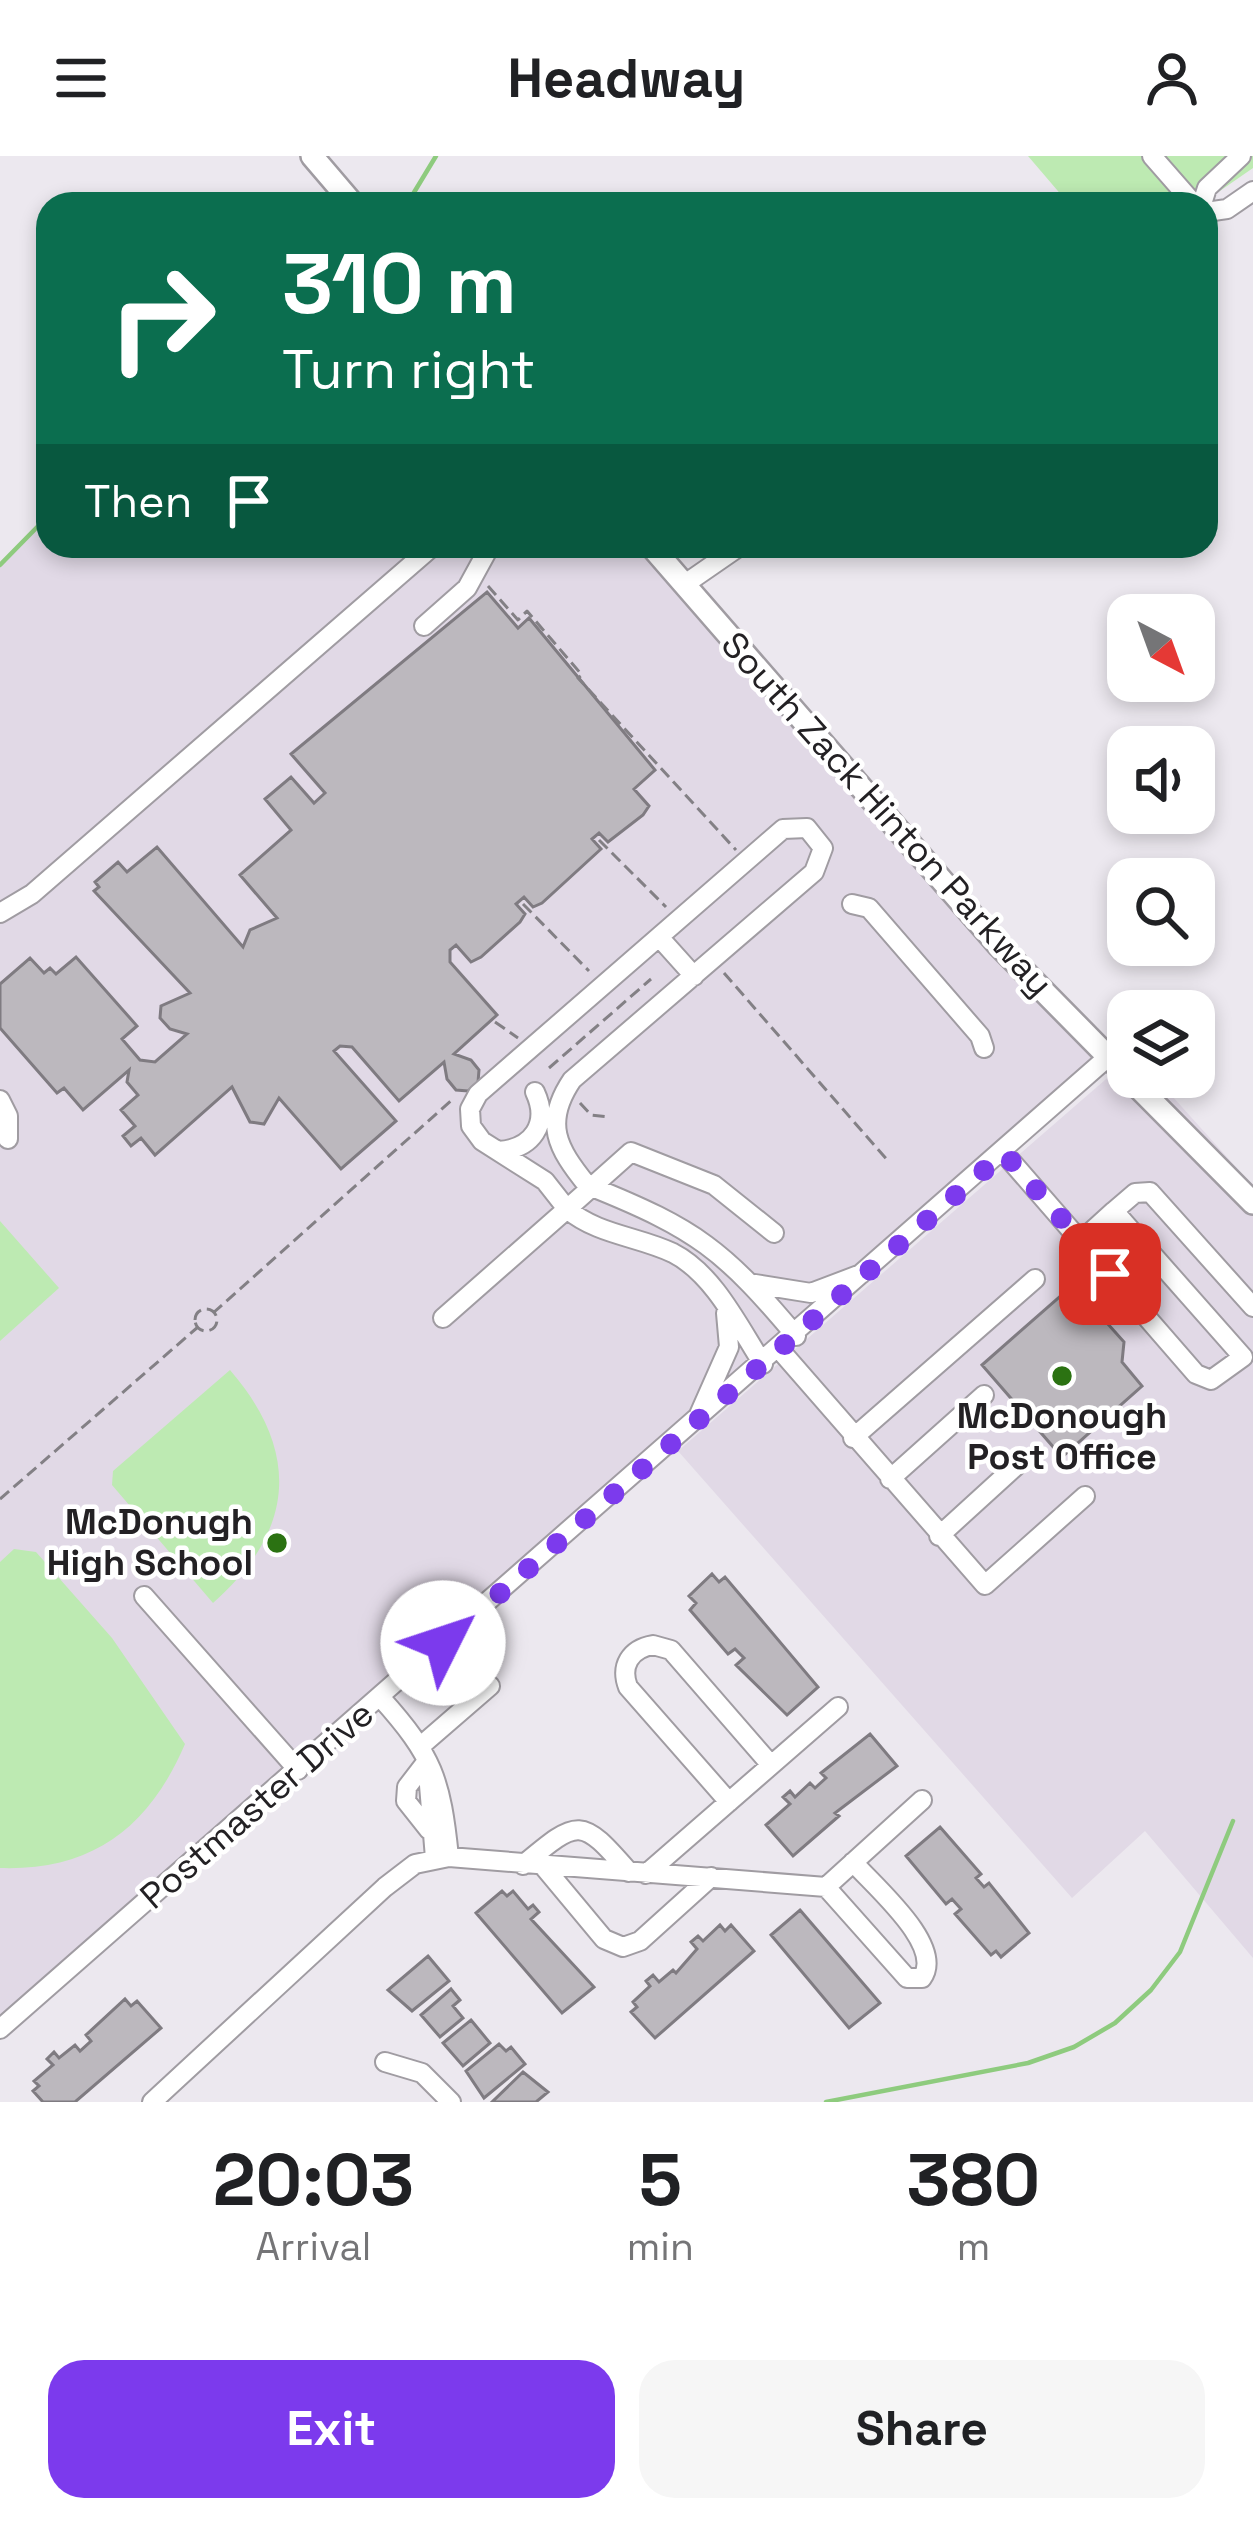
<!DOCTYPE html>
<html lang="en">
<head>
<meta charset="utf-8">
<style>
  :root { --surface:#fff; --page:#f6f6f6; --text:#202124; --muted:#757577; --accent:#7c3aed }
  body { margin:0; font-family:"Space Grotesk",sans-serif; background:var(--page); color:var(--text); height:100vh; display:flex; flex-direction:column; font-size:45px; white-space:nowrap }
  * { box-sizing:border-box; margin:0 }
  p { font-size:39px; color:var(--muted) }
  .icon { flex:none; width:66px; height:66px; fill:none; stroke:currentColor; stroke-width:2; stroke-linecap:round; stroke-linejoin:round }
  .map { position:relative; height:1946px; overflow:hidden }
  .side { display:flex; flex-direction:column; background:var(--surface); flex:1 }
  .side>* { flex:none }
  .top-card { position:absolute; left:36px; top:36px; width:1182px; height:366px; border-radius:36px; box-shadow:0 6px 18px #0003; background:#0b6e4f; color:#fff; overflow:hidden }
  .needle { width:78px; rotate:139deg }
  .controls { position:absolute; left:1107px; top:438px; display:grid; gap:24px }
  .controls a { display:grid; place-items:center; width:108px; height:108px; border-radius:24px; background:var(--surface); box-shadow:0 6px 18px #0003; font-size:60px }
  .pin { position:absolute; display:grid; place-items:center; width:102px; height:102px; color:#fff; margin:-51px; border-radius:24px; box-shadow:0 6px 18px #0006 }
  .me { position:absolute; width:132px; margin:-66px; rotate:49deg; stroke-linejoin:round; filter:drop-shadow(0 0 9px #0008) }
  .turn { display:flex; align-items:center; gap:42px; height:252px; padding:0 48px; font-size:54px }
  .turn .icon { width:156px; height:156px; stroke-width:2.5 }
  .turn b { display:block; font-size:84px; line-height:102px }
  .then { display:flex; align-items:center; height:114px; padding:0 48px; background:#0003; gap:24px; font-size:45px }
  .eta { display:flex; justify-content:space-evenly; align-items:center; height:204px; text-align:center }
  .eta b { font-size:72px; font-weight:800; line-height:84px }
  .cta { display:flex; gap:24px; margin-top:auto; padding:24px 48px }
  .cta a { flex:1; height:138px; border-radius:36px; background:var(--accent); color:#fff; font-size:48px; font-weight:800; line-height:138px; text-align:center }
  .cta a+a { background:var(--page); color:var(--text) }
  header { display:flex; justify-content:space-between; align-items:center; height:156px; padding:0 48px; background:var(--surface); font-size:54px; font-weight:800 }
  .map>svg:first-child { display:block }
  .built { fill:#e1d9e6 }
  .green { fill:#bdeab2 }
  .lines { fill:none; stroke-linecap:round; stroke-linejoin:round }
  .stream { stroke:#8ecb7e; stroke-width:4.5 }
  .building { fill:#bcb8be; stroke:#7f7b81; stroke-width:3 }
  .minor-casing { stroke:#a09ca2; stroke-width:22 }
  .major-casing { stroke:#a09ca2; stroke-width:26 }
  .path { stroke:#838085; stroke-width:3; stroke-dasharray:12 6; stroke-linecap:butt }
  .minor { stroke:#fff; stroke-width:18 }
  .major { stroke:#fff; stroke-width:21 }
  .route { stroke:#7c3aed; stroke-width:21; stroke-dasharray:0 37.8 }
  .poi-dot { fill:#2b7212; stroke:#fff; stroke-width:4.5 }
  .labels { text-anchor:middle; dominant-baseline:central; stroke-width:9; stroke-linejoin:round; paint-order:stroke }
  .street-label { font-size:36px; fill:#232124; stroke:#fff }
  .poi-label { font-size:36px; font-weight:bold; fill:#232124; stroke:#fff }
</style>
</head>
<body>
<header><svg class="icon" aria-label="menu" viewBox="0 0 24 24"><path d="M4 6h16M4 12h16M4 18h16"/></svg>Headway<svg class="icon" aria-label="person" viewBox="0 0 24 24"><circle cx="12" cy="8" r="4"/><path d="M4 21q1-7 8-7t8 7"/></svg></header>
<div class="map">
<svg width="1253" height="1946" viewBox="0 0 1253 1946">
  <rect width="100%" height="100%" fill="#ece8ef"/>
  <path class="built" d="M48,360V390H651L1108,901L0,1873V409Z
    M1128,904V921H1155L1253,1030V1802L1145,1675L1072,1742L678,1295Z"/>
  <path class="green" d="M1028,0H1253V12L1201,48H1069Z
    M0,1065L59,1132L0,1185Z
    M230,1214C301,1296 295,1375 213,1447L112,1329L113,1315Z
    M14,1393L36,1396L112,1482L185,1588C149,1672 92,1715 0,1712V1406Z"/>
  <g class="lines">
    <path class="stream" d="M407,48L436,0
      M0,409L48,360
      M826,1946L1028,1907L1074,1891L1115,1867L1151,1834L1180,1796L1233,1665"/>
  </g>
  <path class="building" d="M487,436L518,472L529,462L655,614L634,633L649,650L643,659L608,686L599,677L592,683L601,693L542,747L533,751L524,741L516,748L525,758L520,766L481,801L471,806L456,789L450,794V806L497,859L454,898L471,904L479,914L478,926L468,935L456,934L447,923L444,906L399,945L352,891L340,890L334,895L396,965L341,1013L279,942L264,968L250,966L232,931L155,999L141,982L131,990L123,980L135,970L121,954L138,939L127,926L129,914L83,954L64,932L57,937L0,872V828L30,802L44,817L50,812L56,818L76,801L137,870L122,883L140,904L155,906L187,878L170,873L160,862L161,850L190,837L94,735L99,731L95,726L118,706L127,716L157,691L243,791L250,774L277,762L240,719L291,674L265,643L291,621L314,647L325,637L291,598Z
    M1073,1129L1124,1186L1122,1206L1142,1230L1062,1301L982,1209Z
    M712,1418L719,1426L725,1421L818,1531L787,1559L736,1509L744,1502L735,1493L728,1498L690,1454L696,1447L689,1440Z
    M870,1578L897,1610L835,1657L839,1660L793,1700L766,1669L790,1648L783,1641L790,1635L795,1641L810,1627L815,1632L826,1622L821,1617Z
    M940,1671L981,1718L976,1722L984,1731L989,1727L1029,1777L1001,1801L996,1795L991,1799L955,1758L961,1753L952,1743L946,1748L906,1700Z
    M502,1735L507,1740L513,1735L528,1753L533,1749L539,1756L531,1763L594,1831L562,1857L476,1757Z
    M800,1754L880,1847L849,1872L771,1779Z
    M720,1769L725,1775L731,1769L754,1795L655,1882L631,1856L637,1851L633,1846L650,1830L646,1825L653,1819L659,1826L673,1814L676,1817L697,1793L691,1786L698,1780L703,1785Z
    M428,1800L449,1825L412,1855L388,1834Z
    M451,1833L460,1844L453,1850L463,1862L440,1881L421,1859Z
    M125,1843L131,1850L137,1845L161,1872L75,1946H43L33,1935L39,1930L34,1925L53,1909L47,1903L54,1896L59,1902L75,1889L80,1895L91,1885L86,1879Z
    M471,1864L490,1887L463,1910L443,1887Z
    M499,1888L506,1895L511,1891L525,1908L484,1942L466,1915Z
    M523,1916L548,1936L536,1946H492Z"/>
  <g class="lines">
    <g class="minor-casing">
      <path id="minor" d="M1152,0L1194,48
        M1202,48L1207,32L1241,0
        M1206,56L1227,53L1253,35
        M685,428L740,390
        M424,470L467,432L490,390
        M852,748L869,752L980,880L984,892
        M0,757L32,738L433,390
        M659,781L694,820
        M0,944L8,960V983
        M498,995C532,993 550,968 535,936
        M1004,997L1196,1218L1211,1224L1243,1201L1114,1055L1081,1085
        M1114,1055L1135,1037L1150,1036L1253,1151
        M774,1077L714,1029L631,996L567,1053L545,1025L482,985L471,970L470,953L478,938L783,673L807,672L823,692L814,716L572,924C543,967 557,992 587,1029L592,1031C696,1073 724,1094 796,1180
        M755,1128L811,1137L861,1118
        M443,1162L567,1053C598,1079 637,1080 673,1097C714,1118 739,1171 763,1208
        M780,1194L985,1429L1085,1340
        M698,1261L729,1191L726,1157
        M853,1282L1035,1123
        M890,1323L984,1239
        M939,1380L1017,1309
        M144,1440L298,1614
        M381,1542C433,1600 441,1623 449,1701
        M423,1588L490,1530
        M427,1605L435,1702
        M427,1605L407,1631L406,1645L429,1674
        M729,1646L628,1531C620,1510 630,1493 653,1489L671,1494L771,1609
        M523,1709C579,1662 581,1661 629,1716
        M544,1711L604,1783L623,1791L640,1785L711,1721
        M646,1718L838,1551
        M826,1731L907,1822H922C945,1790 875,1731 853,1706
        M0,1873L1108,901
        M385,1906L422,1917L451,1946
        M152,1946L385,1731L415,1708L449,1701L826,1731L922,1644"/>
    </g>
    <g class="major-casing">
      <path id="major" d="M312,0L353,48
        M651,390L999,790L1128,921
        M1128,921L1253,1047"/>
    </g>
    <path class="path" d="M488,430L518,464L527,455L582,519L578,522L736,694
      M599,684L666,751
      M523,748L589,815
      M724,817L889,1006
      M495,866L518,882
      M549,912L651,823
      M580,947L591,959L609,961
      M195 1164a11 11 0 1 1 22 0a11 11 0 1 1-22 0Z
      M213,1157L454,942
      M0,1343L198,1171"/>
    <use href="#minor" class="minor"/>
    <use href="#major" class="major"/>
  </g>
  <g class="lines">
    <path class="route" d="M443,1487L1004,997L1110,1118"/>
  </g>
  <g class="poi-dot">
    <circle cx="1062" cy="1220" r="12"/>
    <circle cx="277" cy="1387" r="12"/>
  </g>
  <g class="labels">
    <g class="street-label">
      <text transform="translate(887 658) rotate(48)">South Zack Hinton Parkway</text>
      <text transform="translate(257 1649) rotate(-41)">Postmaster Drive</text>
    </g>
    <g class="poi-label">
      <text x="1062" y="1260">McDonough<tspan x="1062" dy="41">Post Office</tspan></text>
      <text x="253" y="1366" text-anchor="end">McDonugh<tspan x="253" dy="41">High School</tspan></text>
    </g>
  </g>
</svg>
<div class="controls">
<a><svg class="needle" viewBox="-14 -14 28 28"><path d="M0-13l5 13h-10z" fill="#e53935"/><path d="M0 13l5-13h-10z" fill="#757577"/></svg></a>
<a><svg class="icon" aria-label="sound" viewBox="0 0 24 24"><path d="M4 9h4l5-4v14l-5-4H4zM17 9q2 3 0 6"/></svg></a>
<a><svg class="icon" aria-label="search" viewBox="0 0 24 24"><circle cx="10" cy="10" r="6"/><path d="M15 15l6 6"/></svg></a>
<a><svg class="icon" aria-label="layers" viewBox="0 0 24 24"><path d="M12 4l9 5-9 5-9-5zM3 14l9 5 9-5"/></svg></a>
</div>
<div class="pin" style="left:1110px;top:1118px;background:#d93025"><svg class="icon" aria-label="arrive" viewBox="0 0 24 24"><path d="M6 21V4h12l-3 4 3 4H6"/></svg></div>
<svg class="me" style="left:443px;top:1487px" viewBox="-20 -20 40 40"><circle r="19" fill="#fff"/><path d="M0-13L10 11 0 6-10 11z" fill="#7c3aed"/></svg>
<div class="top-card">
<div class="turn"><svg class="icon" aria-label="right" viewBox="0 0 24 24"><path d="M7 20v-9h11M14 6l5 5-5 5"/></svg><div><b>310 m</b>Turn right</div></div>
<div class="then">Then<svg class="icon" aria-label="arrive" viewBox="0 0 24 24"><path d="M6 21V4h12l-3 4 3 4H6"/></svg></div>
</div>
</div>
<section class="side">
<div class="eta">
<div><b>20:03</b><p>Arrival</p></div>
<div><b>5</b><p>min</p></div>
<div><b>380</b><p>m</p></div>
</div>
<div class="cta"><a>Exit</a><a>Share</a></div>
</section>
</body>
</html>
